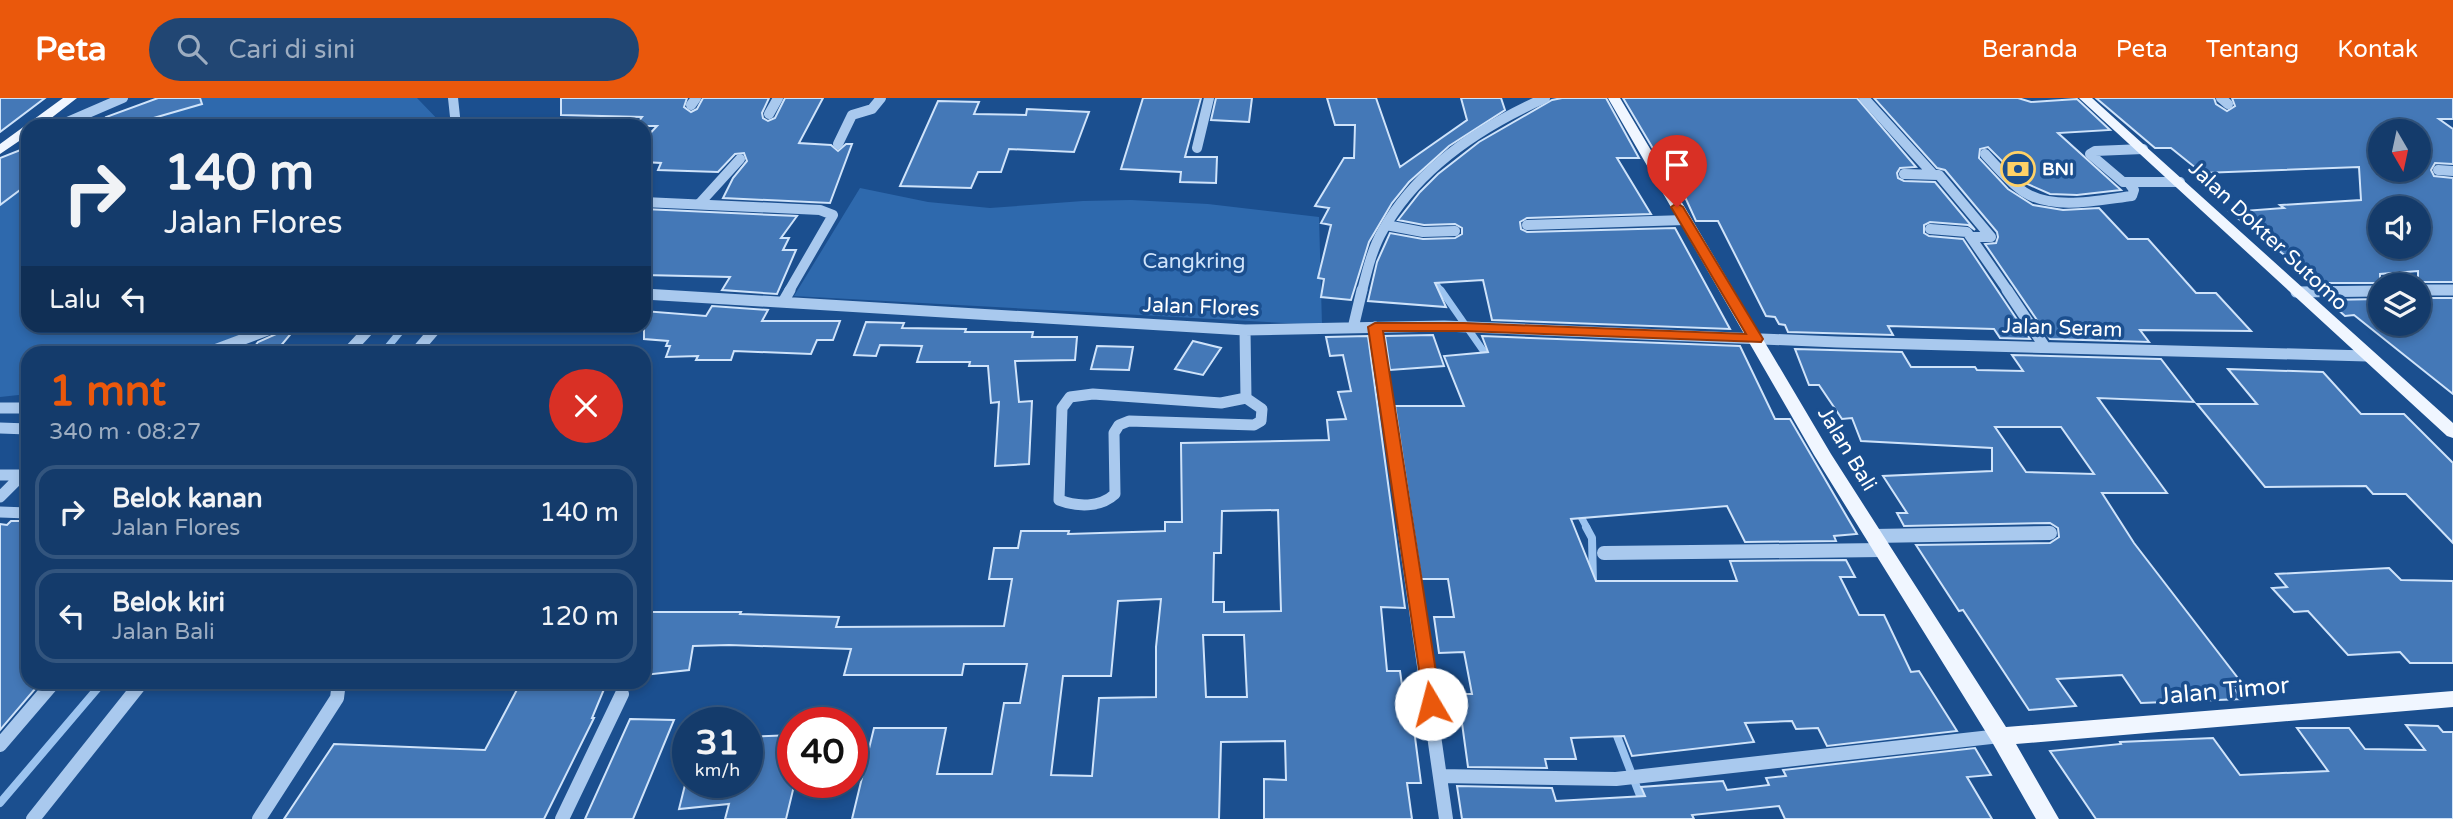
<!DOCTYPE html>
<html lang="id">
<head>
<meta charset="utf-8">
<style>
  :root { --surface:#143b6b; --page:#214673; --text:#f1f3f6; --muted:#9dadc1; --line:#33557e; --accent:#ea580c }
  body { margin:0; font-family:"Varela Round",sans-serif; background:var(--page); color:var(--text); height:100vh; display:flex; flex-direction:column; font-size:26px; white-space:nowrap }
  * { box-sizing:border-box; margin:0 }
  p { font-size:23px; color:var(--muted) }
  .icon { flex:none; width:38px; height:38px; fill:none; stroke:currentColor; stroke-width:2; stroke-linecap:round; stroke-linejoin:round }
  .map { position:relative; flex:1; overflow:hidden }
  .side { position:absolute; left:21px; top:248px; width:630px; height:343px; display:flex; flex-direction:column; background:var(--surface); border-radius:21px; box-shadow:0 4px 10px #0003,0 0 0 2px var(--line) }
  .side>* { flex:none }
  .top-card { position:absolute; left:21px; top:21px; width:630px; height:214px; border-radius:21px; box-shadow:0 4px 10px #0003,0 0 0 2px var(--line); background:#143b6b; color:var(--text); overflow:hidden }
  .needle { width:46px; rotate:171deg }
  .tools { position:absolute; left:2368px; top:21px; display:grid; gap:14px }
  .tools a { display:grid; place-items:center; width:63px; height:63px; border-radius:50%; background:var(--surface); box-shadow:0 4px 10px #0003,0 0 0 2px var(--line); font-size:35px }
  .speed { position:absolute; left:672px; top:609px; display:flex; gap:14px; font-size:35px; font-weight:700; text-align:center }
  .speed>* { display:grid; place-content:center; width:91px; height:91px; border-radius:50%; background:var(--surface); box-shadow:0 4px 10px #0003,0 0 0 2px var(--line); line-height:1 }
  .speed small { font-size:18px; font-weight:400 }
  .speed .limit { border:10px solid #d22; background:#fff; color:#111 }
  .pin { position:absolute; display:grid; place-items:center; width:60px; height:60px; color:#fff; margin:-72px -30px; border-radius:50% 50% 50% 0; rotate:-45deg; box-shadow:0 0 7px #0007 }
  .pin .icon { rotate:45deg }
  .me { position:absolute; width:77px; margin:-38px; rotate:352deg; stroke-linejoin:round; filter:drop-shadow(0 0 5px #0008) }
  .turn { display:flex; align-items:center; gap:24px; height:147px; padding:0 28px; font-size:32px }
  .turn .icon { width:91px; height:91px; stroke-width:2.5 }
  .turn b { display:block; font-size:49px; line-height:60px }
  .then { display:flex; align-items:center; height:66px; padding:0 28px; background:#0003; gap:14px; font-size:26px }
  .round { display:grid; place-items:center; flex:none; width:74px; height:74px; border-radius:37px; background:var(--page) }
  .headline { display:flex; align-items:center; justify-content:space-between; height:119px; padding:0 28px }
  h1 { font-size:42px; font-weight:700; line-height:52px; color:var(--accent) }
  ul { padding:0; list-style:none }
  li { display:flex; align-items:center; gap:21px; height:94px; margin:0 14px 10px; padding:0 14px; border:4px solid var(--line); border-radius:21px }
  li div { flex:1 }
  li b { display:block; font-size:26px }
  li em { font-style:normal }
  header { display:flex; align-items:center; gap:42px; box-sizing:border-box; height:98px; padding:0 35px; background:var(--accent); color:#fff }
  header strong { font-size:33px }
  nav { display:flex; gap:38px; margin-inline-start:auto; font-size:24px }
  .search { width:490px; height:63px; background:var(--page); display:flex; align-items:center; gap:18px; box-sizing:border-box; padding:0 24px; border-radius:38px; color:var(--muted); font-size:26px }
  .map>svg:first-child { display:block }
  .green { fill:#2e69ad }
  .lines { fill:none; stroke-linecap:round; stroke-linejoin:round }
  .stream-far2 { stroke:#9cc4f0; stroke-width:5 }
  .stream-far1 { stroke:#9cc4f0; stroke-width:7 }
  .stream { stroke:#9cc4f0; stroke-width:8 }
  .building { fill:#4478b7; stroke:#cfe3fa; stroke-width:2; fill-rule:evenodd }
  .minor-far2 { stroke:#a9c9ee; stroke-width:10 }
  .minor-far1 { stroke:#a9c9ee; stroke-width:11 }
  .minor { stroke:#a9c9ee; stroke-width:14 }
  .major { fill:#f0f6ff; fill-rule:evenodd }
  .route { fill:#ea580c; stroke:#983908; stroke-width:2 }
  .labels { text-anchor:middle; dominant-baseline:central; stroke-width:7; stroke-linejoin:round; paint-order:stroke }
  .far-poi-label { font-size:18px; font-weight:bold; fill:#fff; stroke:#1b4f8f; text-anchor:start }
  .street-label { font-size:21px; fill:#fff; stroke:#1b4f8f }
  .park-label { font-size:21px; fill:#cfe3fa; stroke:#1b4f8f }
  .near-street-label { font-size:24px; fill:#fff; stroke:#1b4f8f }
</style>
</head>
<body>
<header>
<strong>Peta</strong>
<div class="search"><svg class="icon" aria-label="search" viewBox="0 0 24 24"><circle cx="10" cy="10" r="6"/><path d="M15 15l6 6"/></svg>Cari di sini</div>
<nav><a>Beranda</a><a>Peta</a><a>Tentang</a><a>Kontak</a></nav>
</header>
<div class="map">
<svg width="2453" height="721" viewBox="0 0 2453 721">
  <rect width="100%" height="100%" fill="#1b4f8f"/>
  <path class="green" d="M158,0H417L443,27L82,28Z
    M28,57V228H263L193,255L28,256V296L0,299V73Z
    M860,90L928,104L990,110L1083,103L1131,102L1208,106L1319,119L1322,227L794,198Z"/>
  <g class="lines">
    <path class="stream-far2" d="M612,28L633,0
      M1432,179L1442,193"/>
    <path class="stream-far1" d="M1441,192L1489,261
      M382,256L405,228
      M1578,413L1587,430"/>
    <path class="stream" d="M1586,429L1592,440L1593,485
      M1614,630L1649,721
      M0,705L103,584"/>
  </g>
  <path class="building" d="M0,0H45L0,34Z
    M158,0H200L202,6L126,28H109L106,19Z
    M561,0H687L684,9L691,14L697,11L703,0H769L762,15L763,20L768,23L775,20L785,0H823L799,45L831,47L838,53L846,46H852L830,105L723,100L733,80L747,63L744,55L735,56L718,74L658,72L661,65L644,64V42L657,28H635L642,19L561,17Z
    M1143,0H1201L1185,59H1217L1216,85L1180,84L1181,74L1121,71Z
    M1216,0H1252L1249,24L1211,22Z
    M1327,0H1376L1400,69L1467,22L1461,0H1501L1505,12L1449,48L1409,84L1392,105L1369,144L1351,202L1321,199L1324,181L1318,180L1331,127L1321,125L1329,110L1315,108L1344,60H1354L1355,27H1335Z
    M1562,0H1606L1639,60H1617L1651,116L1527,120L1520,124L1521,131L1527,134L1675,130L1730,231L1492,222L1483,182L1435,185L1446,209L1368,203L1377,164L1390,135L1423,141L1455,140L1462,136V130L1455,126L1424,127L1398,122L1420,94L1438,76L1479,44L1552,2Z
    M1623,0H1857L1916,69L1900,70L1897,75L1898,80L1904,83L1935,84L1975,132L1968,127L1930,124L1924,127V135L1929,138L1963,141L2030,241L2000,240L1994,231L1888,228L1893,237L1788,234L1785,227L1779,226L1775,219L1766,218L1718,123H1696L1669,64L1664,59H1658Z
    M1874,0H2018L2031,4L2077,1L2110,32L2058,35L2121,92L2077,97L2050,96L2023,84L1988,49L1980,51L1979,60L2008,91L2033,107L2063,112L2099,110L2128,141H2148L2196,195H2216L2251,233L2140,232L2149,244L2050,241L1985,146L1996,145L1998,139L1997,134L1945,72L1937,70Z
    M2096,0H2214L2216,6L2227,13L2235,8L2232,0H2453V21H2439L2453,31V66L2435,65L2431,72L2434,78L2453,80V184H2418V173L2380,176V185H2313L2289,164L2292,163L2230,114L2284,110L2280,107L2361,102L2359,69L2202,75L2171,50H2155ZM2380,33H2418V72H2380ZM2380,110H2418V149H2380Z
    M938,3L979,4L974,16L1026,17L1027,11L1089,14L1074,54L1009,51L1001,74H978L971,90L900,88Z
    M28,49V86L0,107V60Z
    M644,111L797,118L781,140H789L783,152H796L777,196L722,192L730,179L644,177Z
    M2418,200H2453V296L2354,217L2345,218L2327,202L2380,201V226H2418Z
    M712,208L768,212L762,223H840L833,242H817L811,256L734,253L731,262H696L698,258L666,259L670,248H666L668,243L644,241V213L706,218Z
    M866,224L904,225L902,230L966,231L965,234H1033L1032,239H1077L1075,262L1015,263L1019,304L1032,303L1029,366L995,368L999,304L991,305L988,268H969L970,264H917L922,248L880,247L876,258L854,257Z
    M285,232H294L274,256H249L258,244Z
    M1433,237L1444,268L1390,272L1385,238Z
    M1368,238L1405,510L1381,509L1387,573H1400L1404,601H1410L1421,685H1407L1412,721H1264V681L1286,682L1285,643L1221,644L1219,721H852L874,630H946L937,676H992L1004,605H1020L1027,566H964L962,577H844L851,551L729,547L693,548L689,572L644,577V514H741L740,516L839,519L836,529L1004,528L1012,481H989L994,450H1018L1021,433H1069L1068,436L1165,433V424H1182L1181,345L1329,342L1327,322L1346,321L1338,294L1351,293L1343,257L1330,258L1326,239ZM1278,412L1281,513L1224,514V504H1213L1214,455H1221L1222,413ZM1161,501L1156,549V599L1099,600L1092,678L1051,677L1063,578H1111L1118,503ZM1203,537H1244L1247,599H1206Z
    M1482,238L1740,248L1775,321H1790L1857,436L1834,438L1836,443L1745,444L1727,408L1571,421L1596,483H1737L1730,463L1846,462L1855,479H1840L1859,517H1884L1911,574L1919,573L1957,633L1827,648L1818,630L1796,631L1792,623L1745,625L1754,644L1632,658L1624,638L1571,640L1576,661H1545L1547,670L1468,669L1458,596H1472L1464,554L1439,555L1434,519H1454L1448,481H1421L1395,308H1464L1444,258L1488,254Z
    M1193,243L1221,250L1203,277L1175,271Z
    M1097,248L1133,249L1129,272L1091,271Z
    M1795,251L1902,254L1911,269H1975L1977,272L2023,273L2012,257L2161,261L2194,304L2098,300L2167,395H2102L2134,445L2244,588H2232L2242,601L2141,605L2122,577L2057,581L2076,608L2029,612L1963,512L1959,513L1916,447L2050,445L2059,439L2058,430L2050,425L1904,428L1897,415H1907L1883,378L1992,373V350L1861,343L1852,320L1842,321L1819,287H1809ZM1995,329H2061L2094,376L2026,374Z
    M2228,271L2323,274L2361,316H2404L2453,365V445L2406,396H2373L2366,388L2265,389L2197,306H2257Z
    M11,423H28V584H41L0,632V426L7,427Z
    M2389,470L2401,482L2453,483V565H2410L2400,554L2348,557L2308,513L2294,514L2272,490L2287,489L2276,476Z
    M521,584H607L592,620H594L544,721H284L334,646L485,652Z
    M630,621L674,622L633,721H585Z
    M2406,627L2438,628L2443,634H2453V721H2096L2050,653L2121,646L2120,644L2213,640L2240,677L2328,673L2297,630H2349L2365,651L2425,652Z
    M793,637V692L786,721H725L729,706L679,711L685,687L747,684V639Z
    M1975,650L1991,677L1967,679L1992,721H1785L1779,708L1692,717L1694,721H1462L1457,688L1552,690L1556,703L1645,698L1641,689L1723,683L1727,692L1769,687L1766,680L1786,678L1783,672Z"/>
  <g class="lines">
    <path class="minor-far2" d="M453,0L456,28
      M1864,0L1932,75
      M2221,0L2228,6
      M691,7L696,0
      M769,16L778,0
      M58,28L123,0
      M838,46L852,17L872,11L881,0
      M1197,50L1209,0
      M2143,51L2095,53L2090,56L2123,84H2180
      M1985,56C1997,69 2009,84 2024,94C2054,113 2100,102 2132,98L2134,92L2129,85
      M2438,72L2453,73
      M1904,76L1939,77L1991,139H1973
      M644,104L820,112L833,117L789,193
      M700,105L740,61
      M1386,127L1423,134L1455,133
      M1527,127L1685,122
      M1930,131L1967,134L2008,193
      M2418,192H2453
      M1362,193C1367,173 1372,151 1383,132C1418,70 1482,28 1545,0
      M2349,193H2380"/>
    <path class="minor-far1" d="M2007,192L2045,249
      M2418,192H2453
      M2296,194L2380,193
      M644,196L1245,232L1444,228L1837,244L2367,258
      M783,204L790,192
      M1375,229L1404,430
      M1353,230L1362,192
      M1245,232L1246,300
      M204,256L278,228
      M346,256L372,228
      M414,256L438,228
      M1093,296L1221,305L1246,300L1262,311L1261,323L1254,327L1129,323L1119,327L1114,335L1115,396C1100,410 1077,409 1059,402L1062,310L1070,299Z
      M0,310H28
      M0,330L28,331
      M0,377H21
      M0,399L28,371
      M0,414L28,415"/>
    <path class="minor" d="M1404,429L1446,721
      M1873,438L2050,435
      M1604,455L1883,452
      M0,647L54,584
      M1440,678L1616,681L2000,638
      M33,721L142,584
      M259,721L337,600L339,584
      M562,721L622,596"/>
    <path class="major" d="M63,0H77L41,28H28V37L0,56V46Z
      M1608,0H1620L1831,356L2006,629L2453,593V609L2016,646L2059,721H2036L1992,644L1814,357Z
      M2079,0H2092L2453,325V340L2447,338Z"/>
  </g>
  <path class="route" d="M1677,105L1683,109L1763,241L1761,244L1464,233H1383L1441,606L1438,612L1431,614L1425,612L1368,229L1375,225H1464L1746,236L1671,109Z"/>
  <defs>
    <g id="bank-ring" transform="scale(1.75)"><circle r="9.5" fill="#1b4f8f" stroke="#ffd166" stroke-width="1.5"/><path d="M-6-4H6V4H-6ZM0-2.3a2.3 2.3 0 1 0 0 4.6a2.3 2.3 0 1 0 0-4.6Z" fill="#ffd166"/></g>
  </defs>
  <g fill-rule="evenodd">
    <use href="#bank-ring" x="2018" y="71"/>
  </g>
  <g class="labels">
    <g class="far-poi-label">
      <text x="2042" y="71">BNI</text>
    </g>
    <g class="street-label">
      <text transform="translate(2268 138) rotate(43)">Jalan Dokter Sutomo</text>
      <text transform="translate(1201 209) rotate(2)">Jalan Flores</text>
      <text transform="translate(2062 230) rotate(2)">Jalan Seram</text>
      <text transform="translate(1847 351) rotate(59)">Jalan Bali</text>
    </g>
    <g class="park-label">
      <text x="1194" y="163">Cangkring</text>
    </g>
    <g class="near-street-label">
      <text transform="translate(2224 593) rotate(-5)">Jalan Timor</text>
    </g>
  </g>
</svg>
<div class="tools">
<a><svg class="needle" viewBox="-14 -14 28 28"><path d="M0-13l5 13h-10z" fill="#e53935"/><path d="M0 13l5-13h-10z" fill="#9dadc1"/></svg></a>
<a><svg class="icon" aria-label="sound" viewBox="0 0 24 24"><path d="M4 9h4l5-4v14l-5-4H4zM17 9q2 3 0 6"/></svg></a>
<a><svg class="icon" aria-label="layers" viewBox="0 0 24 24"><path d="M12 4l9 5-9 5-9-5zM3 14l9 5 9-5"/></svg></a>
</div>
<div class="speed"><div>31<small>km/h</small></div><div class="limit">40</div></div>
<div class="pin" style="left:1677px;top:109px;background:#d93025"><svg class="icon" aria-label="arrive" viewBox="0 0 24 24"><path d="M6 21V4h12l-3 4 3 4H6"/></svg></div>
<svg class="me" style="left:1431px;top:606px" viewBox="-20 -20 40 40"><circle r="19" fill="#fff"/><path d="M0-13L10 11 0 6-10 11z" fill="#ea580c"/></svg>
<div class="top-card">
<div class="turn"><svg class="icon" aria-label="right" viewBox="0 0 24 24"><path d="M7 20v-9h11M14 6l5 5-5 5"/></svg><div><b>140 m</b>Jalan Flores</div></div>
<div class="then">Lalu<svg class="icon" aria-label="left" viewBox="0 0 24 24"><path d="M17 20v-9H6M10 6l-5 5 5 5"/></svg></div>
</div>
<section class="side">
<div class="headline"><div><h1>1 mnt</h1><p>340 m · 08:27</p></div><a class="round" style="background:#d93025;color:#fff"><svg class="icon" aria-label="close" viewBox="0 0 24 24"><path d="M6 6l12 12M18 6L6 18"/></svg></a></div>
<ul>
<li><svg class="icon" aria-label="right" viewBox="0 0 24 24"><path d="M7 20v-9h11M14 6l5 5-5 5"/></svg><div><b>Belok kanan</b><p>Jalan Flores</p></div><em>140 m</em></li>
<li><svg class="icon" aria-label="left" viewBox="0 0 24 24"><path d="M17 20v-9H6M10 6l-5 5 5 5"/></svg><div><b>Belok kiri</b><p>Jalan Bali</p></div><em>120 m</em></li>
</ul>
</section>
</div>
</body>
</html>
